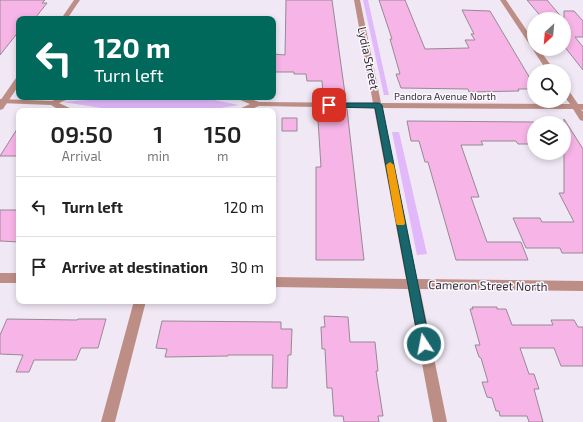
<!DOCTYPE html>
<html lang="en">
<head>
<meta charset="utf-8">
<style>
  :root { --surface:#fff; --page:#f2f2f2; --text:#222; --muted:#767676; --line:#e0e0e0 }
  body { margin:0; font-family:"Exo 2",sans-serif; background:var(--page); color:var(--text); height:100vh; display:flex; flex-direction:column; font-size:15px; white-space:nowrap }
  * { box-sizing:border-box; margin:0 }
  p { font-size:13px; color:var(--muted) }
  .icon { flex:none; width:22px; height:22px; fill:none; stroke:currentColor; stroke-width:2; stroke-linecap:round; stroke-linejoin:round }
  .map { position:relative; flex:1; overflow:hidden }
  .drawer { position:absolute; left:16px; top:108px; width:260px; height:196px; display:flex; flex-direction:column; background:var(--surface); border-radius:8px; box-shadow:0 2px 6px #0003 }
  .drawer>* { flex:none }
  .top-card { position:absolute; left:16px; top:16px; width:260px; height:84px; border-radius:8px; box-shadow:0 2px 6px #0003; background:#00695c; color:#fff; overflow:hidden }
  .needle { width:26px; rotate:206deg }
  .buttons { position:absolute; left:527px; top:12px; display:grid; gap:8px }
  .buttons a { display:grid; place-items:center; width:44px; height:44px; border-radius:50%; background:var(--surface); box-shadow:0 2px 6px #0003; font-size:20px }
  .pin { position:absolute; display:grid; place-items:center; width:34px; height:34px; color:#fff; margin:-17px; border-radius:8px; box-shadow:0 2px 6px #0006 }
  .me { position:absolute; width:44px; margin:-22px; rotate:349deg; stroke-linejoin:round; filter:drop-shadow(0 0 3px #0008) }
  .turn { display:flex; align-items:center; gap:14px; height:84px; padding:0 12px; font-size:18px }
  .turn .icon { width:52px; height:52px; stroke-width:2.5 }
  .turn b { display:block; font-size:28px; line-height:34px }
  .eta { display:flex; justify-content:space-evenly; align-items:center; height:68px; text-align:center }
  .eta b { font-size:24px; font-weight:600; line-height:28px }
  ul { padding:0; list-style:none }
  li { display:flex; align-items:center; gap:12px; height:60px; padding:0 12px; border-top:1px solid var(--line) }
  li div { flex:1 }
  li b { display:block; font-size:15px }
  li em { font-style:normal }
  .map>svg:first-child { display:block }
  .green { fill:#e1b8f9 }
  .building { fill:#f7b4e7; stroke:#968a93 }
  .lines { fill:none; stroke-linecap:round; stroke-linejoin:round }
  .minor { fill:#bc8e85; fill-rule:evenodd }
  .tertiary { fill:#bc8e85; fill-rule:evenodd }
  .route { fill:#18656c; stroke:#104246 }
  .slow { fill:#f59e0b }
  .labels { text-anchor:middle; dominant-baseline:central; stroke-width:3; stroke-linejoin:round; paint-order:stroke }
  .far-street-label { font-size:10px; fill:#353237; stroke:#fcf7ff }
  .street-label { font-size:12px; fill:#353237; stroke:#fcf7ff }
</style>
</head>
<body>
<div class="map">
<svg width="583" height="422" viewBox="0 0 583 422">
  <rect width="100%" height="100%" fill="#f0e8f5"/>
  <path class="green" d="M363,0H368L389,95H384Z
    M101,99L214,100L239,105L215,109L101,108L63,102Z
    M392,132H399L427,254L417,255Z"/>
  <path class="building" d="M0,0H45L42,3H47L36,17L19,19V31L0,55Z
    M286,0H332L346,101H328L327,93H323L322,81H307L306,74H294V72H273V54L285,55Z
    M379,0H405L425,49L469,48L465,40H475L471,34H474L462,10L490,11L534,85V89H518L519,91L469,92L468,89L401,88L396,74H400L390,39H392Z
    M527,0H547L563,19H543Z
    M564,11H574L583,21V37H575L583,47V70L564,46Z
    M329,109H347L364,260H316V167H321L318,120H330Z
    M282,118H297V131H282Z
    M564,119L583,149V253H562L560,248H526L513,218H540L542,222H574L559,193H564Z
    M407,121L534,122V144H518L516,141H481L483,145H461L479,197H471L487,242H521L528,260H456L428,162H425L419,141H411Z
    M19,126V156H0Z
    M0,210H19V242L0,241Z
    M472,307H497V309H506L512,325H553L551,320H574L578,327H583V366H561L554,348H520L529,374H534L539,389H534L543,422H529L527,416H500L499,411H496L492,398L487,397L482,382H488L481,358L479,357L475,345H480L470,309H473Z
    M324,316L348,317L350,342H375L378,371H376L383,416H378L379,422H344L343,416H334L332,388H327L325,349H322L321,327H325Z
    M7,319L77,320L78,319H106L98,348H81L76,360H34L29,372H16L23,355L0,354V335Z
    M162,321L281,322V329H292L291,355H288L287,388H272L273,355H228V356L165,357L167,349L156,348Z"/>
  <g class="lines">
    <path class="minor" d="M354,0H360L381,103L570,104L564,96V88H567L578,104H583V110L581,109L583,112V121L580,120L573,109L382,108L417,279L583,281V291L420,289L447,422H433L408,289L273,287V277L406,279L374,108L259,106L247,111H235L250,104L233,97H245L259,102L373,103Z
      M500,0H506L534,41V49H539L555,71H547Z
      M62,97H73L59,103L76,111H61L51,105L0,103V99L52,101Z
      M0,273H19V283H0Z
      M134,301H146L115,422H101Z"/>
    <path class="tertiary" d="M74,0H80L67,19H61Z
      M16,78H19V85L3,109L0,110V101Z"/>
  </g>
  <path class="route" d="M326,103H379L382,105L430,344L428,348L424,350L420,348L419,344L375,108L329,107L325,105Z"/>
  <path class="slow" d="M390,162L394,165L405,223L404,225H397L396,223L386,165Z"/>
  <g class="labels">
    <g class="far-street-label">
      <text x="445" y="96">Pandora Avenue North</text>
    </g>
    <g class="street-label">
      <text transform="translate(369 58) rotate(78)">Lydia Street</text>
      <text transform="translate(488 285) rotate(1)">Cameron Street North</text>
    </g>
  </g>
</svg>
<div class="buttons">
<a><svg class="needle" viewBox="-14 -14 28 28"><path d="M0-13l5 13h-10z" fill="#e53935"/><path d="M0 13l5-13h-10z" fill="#767676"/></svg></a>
<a><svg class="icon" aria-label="search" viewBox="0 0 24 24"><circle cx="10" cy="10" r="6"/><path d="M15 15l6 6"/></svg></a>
<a><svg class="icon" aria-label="layers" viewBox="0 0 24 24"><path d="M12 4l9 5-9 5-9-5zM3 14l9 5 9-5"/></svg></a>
</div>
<div class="pin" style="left:329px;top:105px;background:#d93025"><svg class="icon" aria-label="arrive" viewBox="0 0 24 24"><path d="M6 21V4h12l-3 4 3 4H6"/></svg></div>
<svg class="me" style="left:424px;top:344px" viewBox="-20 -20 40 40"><circle r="17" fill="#18656c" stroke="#fff" stroke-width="3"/><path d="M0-11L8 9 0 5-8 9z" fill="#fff"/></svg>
<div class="top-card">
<div class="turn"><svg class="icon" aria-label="left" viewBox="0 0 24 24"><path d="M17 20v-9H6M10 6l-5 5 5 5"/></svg><div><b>120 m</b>Turn left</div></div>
</div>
<section class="drawer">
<div class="eta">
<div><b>09:50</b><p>Arrival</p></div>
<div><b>1</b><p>min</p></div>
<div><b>150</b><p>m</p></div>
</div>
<ul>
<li><svg class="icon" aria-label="left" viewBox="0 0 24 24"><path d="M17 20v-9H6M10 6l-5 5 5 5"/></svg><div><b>Turn left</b></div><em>120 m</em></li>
<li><svg class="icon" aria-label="arrive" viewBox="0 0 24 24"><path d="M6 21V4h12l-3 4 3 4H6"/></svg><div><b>Arrive at destination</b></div><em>30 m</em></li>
</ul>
</section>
</div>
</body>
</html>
